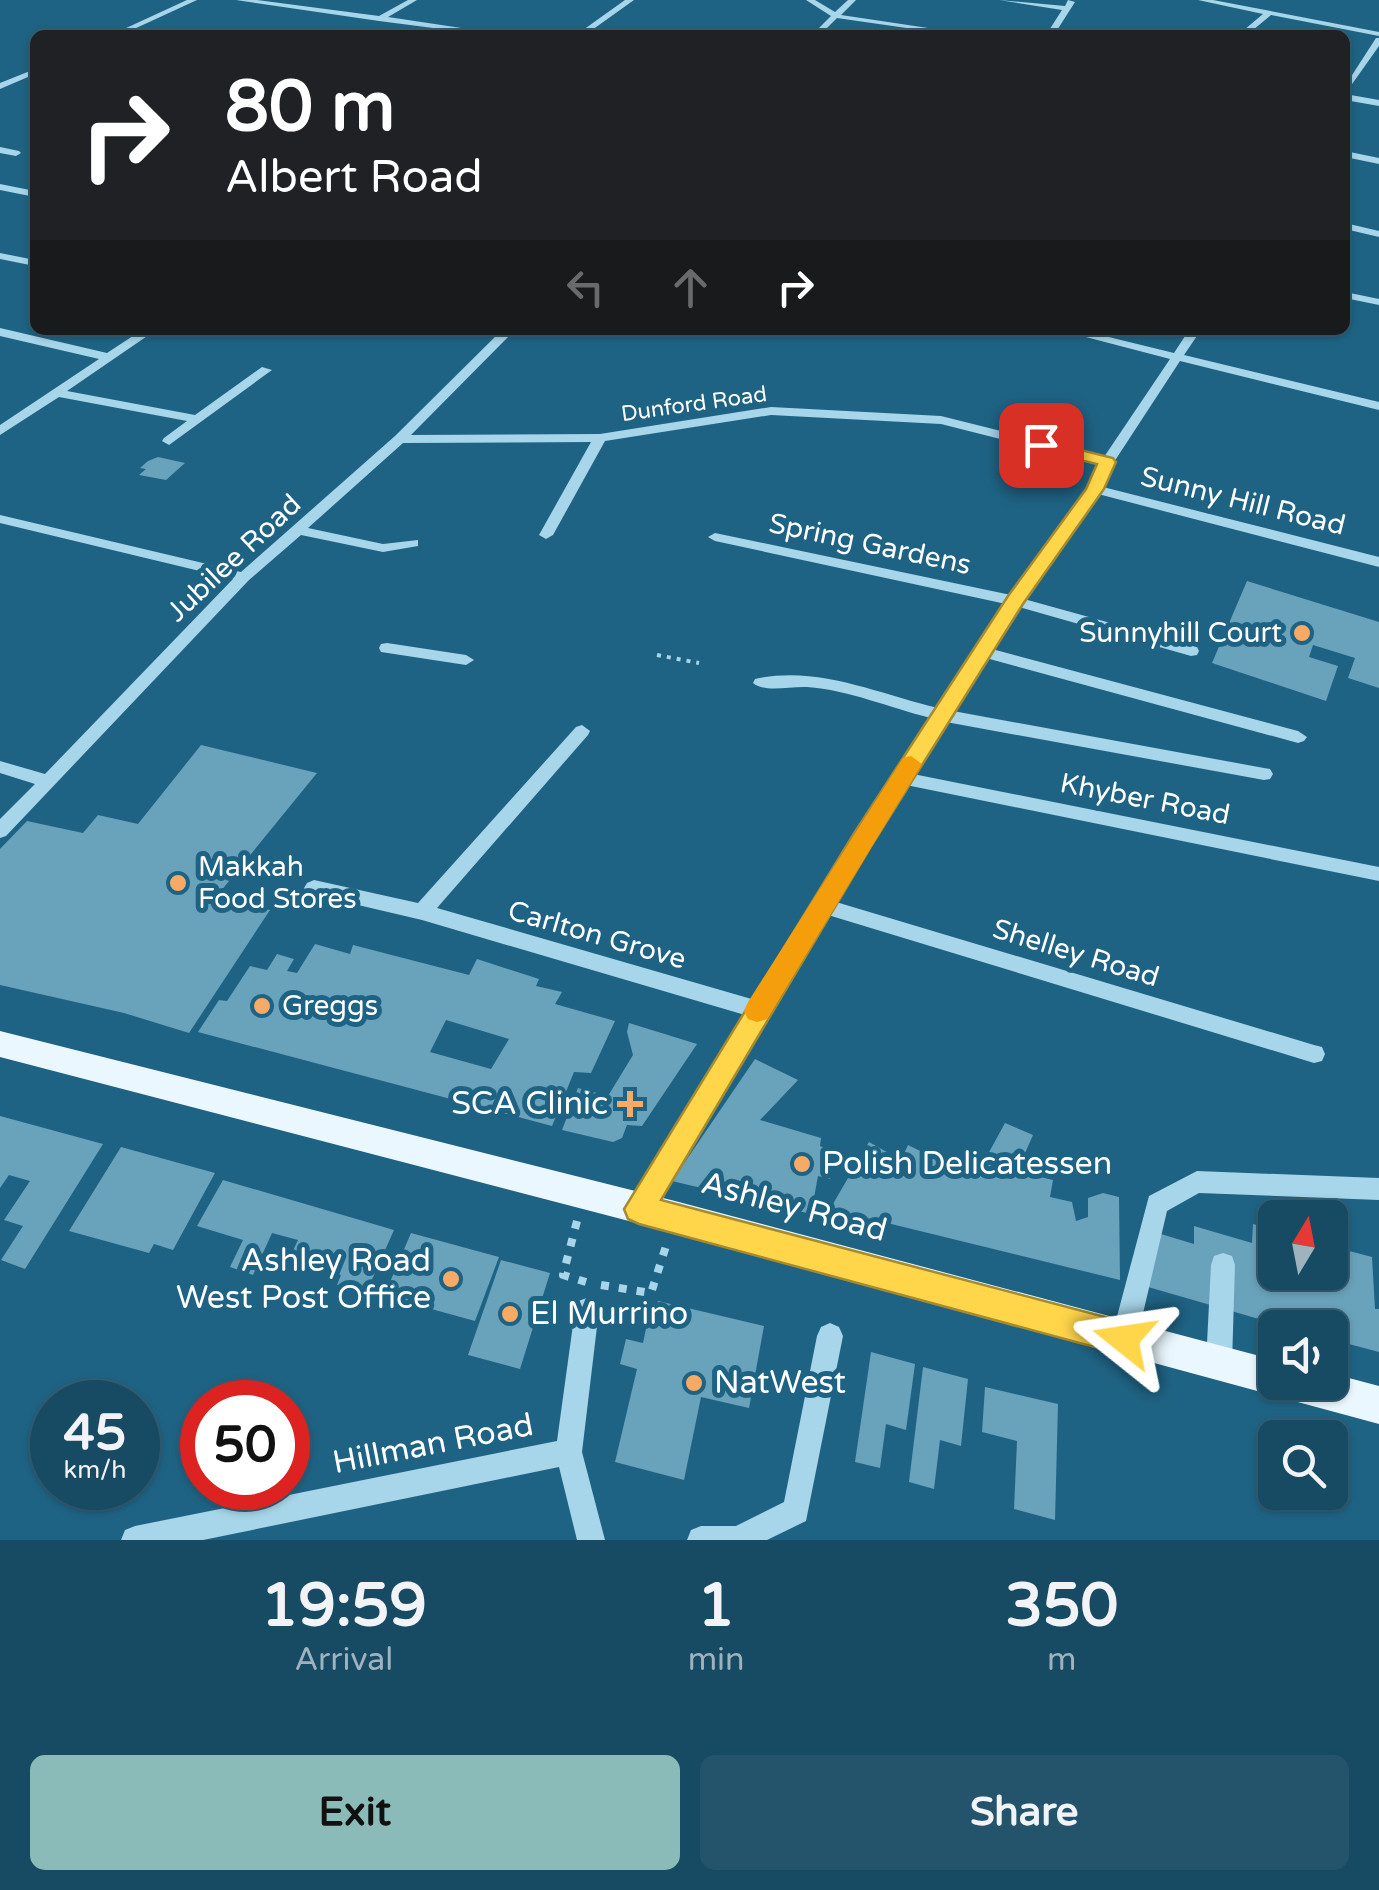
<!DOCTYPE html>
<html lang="en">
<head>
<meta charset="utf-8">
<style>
  :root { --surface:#174a63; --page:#24546c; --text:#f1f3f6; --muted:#9eb3be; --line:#366278; --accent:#8bbbb9 }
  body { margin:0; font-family:"Varela Round",sans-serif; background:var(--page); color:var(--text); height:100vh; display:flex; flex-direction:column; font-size:38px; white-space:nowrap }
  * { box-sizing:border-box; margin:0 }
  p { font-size:32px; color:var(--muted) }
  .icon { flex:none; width:55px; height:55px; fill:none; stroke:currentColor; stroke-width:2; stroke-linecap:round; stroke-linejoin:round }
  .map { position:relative; height:1540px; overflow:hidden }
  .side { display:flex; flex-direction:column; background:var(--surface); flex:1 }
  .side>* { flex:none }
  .top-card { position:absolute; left:30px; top:30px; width:1320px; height:305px; border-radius:15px; box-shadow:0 2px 8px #0004,0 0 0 2px var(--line); background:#202124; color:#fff; overflow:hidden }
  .needle { width:65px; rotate:10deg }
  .controls { position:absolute; left:1258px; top:1200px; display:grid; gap:20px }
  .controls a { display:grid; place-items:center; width:90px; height:90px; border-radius:15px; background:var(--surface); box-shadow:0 2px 8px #0004,0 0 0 2px var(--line); font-size:50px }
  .speed { position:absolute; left:30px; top:1380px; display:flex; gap:20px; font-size:50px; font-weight:700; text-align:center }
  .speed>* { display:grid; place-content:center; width:130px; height:130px; border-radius:50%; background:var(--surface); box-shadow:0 2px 8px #0004,0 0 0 2px var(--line); line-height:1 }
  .speed small { font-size:25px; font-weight:400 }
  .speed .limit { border:15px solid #d22; background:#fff; color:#111 }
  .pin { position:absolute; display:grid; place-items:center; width:85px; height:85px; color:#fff; margin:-42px; border-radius:20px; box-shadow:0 5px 15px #0006 }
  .me { position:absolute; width:110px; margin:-55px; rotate:285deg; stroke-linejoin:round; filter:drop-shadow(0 0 8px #0008) }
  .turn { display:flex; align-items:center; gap:35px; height:210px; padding:0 30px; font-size:45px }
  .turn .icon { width:130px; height:130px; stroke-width:2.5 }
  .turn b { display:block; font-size:70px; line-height:85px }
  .lanes { display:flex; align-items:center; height:95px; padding:0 30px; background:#0003; justify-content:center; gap:50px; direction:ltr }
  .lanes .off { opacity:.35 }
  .eta { display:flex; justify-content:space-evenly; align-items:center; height:170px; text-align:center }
  .eta b { font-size:60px; font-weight:700; line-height:70px }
  .primary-button { display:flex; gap:20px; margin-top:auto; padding:20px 30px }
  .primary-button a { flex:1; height:115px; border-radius:15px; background:var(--accent); color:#111; font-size:40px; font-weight:700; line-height:115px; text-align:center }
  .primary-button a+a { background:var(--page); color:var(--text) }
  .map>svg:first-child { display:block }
  .building { fill:#69a2bb; fill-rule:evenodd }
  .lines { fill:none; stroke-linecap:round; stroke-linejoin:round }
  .path-far1 { stroke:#a7d5e9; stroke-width:4; stroke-dasharray:4 6; stroke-linecap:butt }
  .path { stroke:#a7d5e9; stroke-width:8; stroke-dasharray:8 10; stroke-linecap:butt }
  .minor { fill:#a7d5e9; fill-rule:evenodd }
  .major { fill:#eaf7fe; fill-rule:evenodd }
  .route { fill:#ffd54a; stroke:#a68a30; stroke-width:2.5 }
  .slow { fill:#f59e0b }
  .poi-dot { fill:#f7aa66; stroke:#1f6384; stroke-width:4 }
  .labels { text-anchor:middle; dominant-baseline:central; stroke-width:10; stroke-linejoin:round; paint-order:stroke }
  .far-street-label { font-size:22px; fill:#fff; stroke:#1f6384 }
  .street-label { font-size:28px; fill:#fff; stroke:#1f6384 }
  .poi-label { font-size:28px; fill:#fff; stroke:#1f6384; text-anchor:start }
  .near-poi-label { font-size:32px; fill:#fff; stroke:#1f6384; text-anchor:start }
  .near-street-label { font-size:32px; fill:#fff; stroke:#1f6384 }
</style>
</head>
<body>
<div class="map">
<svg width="1379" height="1540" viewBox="0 0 1379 1540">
  <rect width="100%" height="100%" fill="#1f6384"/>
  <path class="building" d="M158,457L185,463L166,480L139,475L146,469L140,468L148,461Z
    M1247,581L1379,622V688L1348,678L1355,658L1313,645L1309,657L1338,666L1326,701L1212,663Z
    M201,745L317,773L216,897L270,910L189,1033L124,1013L0,985V849L27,821L83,833L98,815L138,824Z
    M315,944L350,954L353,945L469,975L477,959L539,979L536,986L562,992L555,1004L615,1021L591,1073L574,1072L552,1126L198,1032L219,1000L227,1001L250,966L267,970L277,954L294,959L287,971L297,973ZM446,1020L509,1039L491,1069L430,1052Z
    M629,1023L697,1044L642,1126L627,1125L622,1138L613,1142L562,1130L578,1088L608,1096L633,1055L627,1032Z
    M755,1059L798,1080L760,1120L821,1138L820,1146L834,1152L830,1179L818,1176L811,1214L672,1181Z
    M0,1116L103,1144L25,1269L1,1260L23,1226L4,1220L30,1181L9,1175L0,1188Z
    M1005,1123L1033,1135L1017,1171L1053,1180L1050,1197L1072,1202L1076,1221L1088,1217V1198L1103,1193L1119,1197L1120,1280L830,1209L869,1142L901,1160L908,1145L975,1178Z
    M121,1147L215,1173L173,1250L154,1244L149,1253L69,1231Z
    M223,1180L394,1230L366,1293L337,1285L341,1275L289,1259L298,1240L272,1233L253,1275L230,1267L243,1240L197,1226Z
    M1253,1224L1275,1230V1272H1330V1246L1372,1257L1375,1309H1379V1352L1330,1339V1328H1290L1148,1287L1151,1231L1194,1244V1226L1252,1243Z
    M411,1233L499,1257L475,1321L384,1296Z
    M501,1260L550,1273L520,1369L468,1355Z
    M658,1301L764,1326L749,1408L701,1397L684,1480L615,1462L637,1369L620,1364L626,1339L643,1343L647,1324L633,1321L637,1306L655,1310Z
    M871,1352L915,1364L906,1430L886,1424L880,1468L855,1462Z
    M923,1367L968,1379L961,1446L940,1440L934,1489L909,1482Z
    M985,1387L1058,1404L1055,1520L1014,1509L1017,1441L982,1432Z"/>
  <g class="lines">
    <path class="path-far1" d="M657,655L699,663"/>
    <path class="path" d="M577,1221L563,1275L586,1282
      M601,1285L651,1293L666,1246"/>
    <path class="minor" d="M187,0H197L121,35H111Z
      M236,0H257L379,16L408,0H417L388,17L508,35H487L379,21Z
      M625,0H634L585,35H576Z
      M806,0H815L835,12L848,0H856L841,15L975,35H955L837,18L820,35H812L831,16Z
      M999,0L1065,6L1068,0L1075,2L1054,35H1046L1062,10Z
      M1198,0H1213L1379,32V36L1271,15L1247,35H1238L1263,14Z
      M1376,38H1379V46L1345,94L1379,100V106L1345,100V86Z
      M35,69V74L0,89V83Z
      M0,147L19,151L21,153L16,156L0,153Z
      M1345,151L1379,158V164L1345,157Z
      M0,184L35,191V197L0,190Z
      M1345,223L1379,231V237L1345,229Z
      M0,253L35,260V266L0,259Z
      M1345,292L1379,299V305L1345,298Z
      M0,328L107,353L142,330H156L67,391L195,415L262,367L272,370L169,445L162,441L164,438L187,421L59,397L0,435V425L99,359L0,336Z
      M502,330H515L411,435L600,434L771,407L941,416L1104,457L1170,359L1059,330H1080L1174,353L1189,330H1201L1184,355L1379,402V410L1180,361L1114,462L1103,487L1379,557V567L1098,494L1024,599L1197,647L1199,651L1197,655L1191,656L1019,607L992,649L1298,731L1307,737L1304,741L1298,743L986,658L953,711L1264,768L1270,769L1273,774L1270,779L1264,780L946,722L913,774L1379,867V881L906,785L836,902L1314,1045L1322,1047L1325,1054L1322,1061L1314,1063L828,915L647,1217L639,1220L631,1217L627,1209L631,1201L745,1015L422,920L307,893L304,888L307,883L314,880L418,903L576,727L582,725L590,731L588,735L437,908L755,1000L814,899L818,898L931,718C890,708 849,690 807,687C790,686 765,693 753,683L755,679C818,665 878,694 938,708L1006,604L715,541L708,537L715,533L1011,595L1088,489L1099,464L941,424L771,415L605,441L553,535L546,539L539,535L591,442L403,443L308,528L383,544L418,540V546L383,552L301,535L249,580L6,836L0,838V819L35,784L0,773V761L45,774L233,579L0,523V515L241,572L395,436Z
      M387,643L466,655L474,660L466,665L381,652L379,648L381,644Z
      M1197,1171L1379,1178V1200L1199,1193L1167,1211L1137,1339L1133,1348L1124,1352L1115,1348L1111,1339L1149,1196Z
      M1223,1253L1232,1256L1235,1265L1232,1363L1228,1372L1219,1376L1210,1372L1206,1363L1211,1265L1214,1256Z
      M587,1298L596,1301L599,1310L582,1452L605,1540H577L559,1467L203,1540H121L125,1530L135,1526L557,1441L575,1310L578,1301Z
      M830,1323L839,1327L843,1336L806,1521L767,1540H687L691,1530L701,1526H736L784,1502L817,1336L821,1327Z"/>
    <path class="major" d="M0,1031L675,1201L1275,1360V1382H1330V1373L1379,1386V1424L675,1233L0,1057Z"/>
  </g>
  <path class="route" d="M1041,440L1113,458L1116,462L1104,489L1023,604L870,848L661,1200L1124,1322L1135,1327L1140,1339L1135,1350L1124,1355L639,1224L628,1219L624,1209L853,835L1008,596L1086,489L1097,464L1035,449V442Z"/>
  <path class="slow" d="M911,756L922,764L767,1019L757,1022L748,1019L744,1011L748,1002L903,758Z"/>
  <g class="poi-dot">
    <circle cx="1302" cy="633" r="10"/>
    <circle cx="178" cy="883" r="10"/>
    <circle cx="262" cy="1006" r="10"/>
    <path d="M625 1089h10v10h10v10h-10v10h-10v-10h-10v-10h10z"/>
    <circle cx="802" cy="1164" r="10"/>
    <circle cx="451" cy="1279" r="10"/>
    <circle cx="510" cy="1314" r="10"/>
    <circle cx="694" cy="1383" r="10"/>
  </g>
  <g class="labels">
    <g class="far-street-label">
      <text transform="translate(694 404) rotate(-8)">Dunford Road</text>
    </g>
    <g class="street-label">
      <text transform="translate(1243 501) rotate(14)">Sunny Hill Road</text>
      <text transform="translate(870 544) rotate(12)">Spring Gardens</text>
      <text transform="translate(234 558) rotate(-43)">Jubilee Road</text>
      <text transform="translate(1145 799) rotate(11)">Khyber Road</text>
      <text transform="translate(597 935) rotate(16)">Carlton Grove</text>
      <text transform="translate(1076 953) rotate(17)">Shelley Road</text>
    </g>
    <g class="poi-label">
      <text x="1282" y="633" text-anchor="end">Sunnyhill Court</text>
      <text x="198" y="867">Makkah<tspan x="198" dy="32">Food Stores</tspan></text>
      <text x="282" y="1006">Greggs</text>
    </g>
    <g class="near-poi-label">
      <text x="608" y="1104" text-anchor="end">SCA Clinic</text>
      <text x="822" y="1164">Polish Delicatessen</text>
      <text x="431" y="1261" text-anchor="end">Ashley Road<tspan x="431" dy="37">West Post Office</tspan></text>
      <text x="530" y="1314">El Murrino</text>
      <text x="714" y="1383">NatWest</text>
    </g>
    <g class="near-street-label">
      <text transform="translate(794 1207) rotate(15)">Ashley Road</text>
      <text transform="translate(433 1444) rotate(-11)">Hillman Road</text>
    </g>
  </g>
</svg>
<div class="controls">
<a><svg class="needle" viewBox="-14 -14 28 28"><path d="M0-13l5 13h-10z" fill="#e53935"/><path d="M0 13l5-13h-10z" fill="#9eb3be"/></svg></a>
<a><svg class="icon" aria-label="sound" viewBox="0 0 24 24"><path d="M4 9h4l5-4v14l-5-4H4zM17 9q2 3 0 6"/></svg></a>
<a><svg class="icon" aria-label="search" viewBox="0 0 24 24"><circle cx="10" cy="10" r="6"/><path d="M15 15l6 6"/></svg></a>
</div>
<div class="speed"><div>45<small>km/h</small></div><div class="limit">50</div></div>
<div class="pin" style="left:1041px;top:445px;background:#d93025"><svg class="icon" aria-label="arrive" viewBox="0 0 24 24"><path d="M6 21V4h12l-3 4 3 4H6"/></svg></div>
<svg class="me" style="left:1124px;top:1339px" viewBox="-20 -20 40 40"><path d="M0-17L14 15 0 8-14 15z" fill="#ffd54a" stroke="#fff" stroke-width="4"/></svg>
<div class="top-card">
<div class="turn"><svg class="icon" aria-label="right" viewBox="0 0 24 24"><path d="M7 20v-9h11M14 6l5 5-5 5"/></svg><div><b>80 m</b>Albert Road</div></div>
<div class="lanes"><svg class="icon off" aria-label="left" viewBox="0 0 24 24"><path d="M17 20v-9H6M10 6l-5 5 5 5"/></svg><svg class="icon off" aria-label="ahead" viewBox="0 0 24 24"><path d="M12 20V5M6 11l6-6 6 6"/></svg><svg class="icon" aria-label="right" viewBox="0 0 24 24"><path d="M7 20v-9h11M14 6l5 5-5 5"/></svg></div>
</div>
</div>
<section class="side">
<div class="eta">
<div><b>19:59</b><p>Arrival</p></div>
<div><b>1</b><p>min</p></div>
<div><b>350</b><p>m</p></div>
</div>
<div class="primary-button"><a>Exit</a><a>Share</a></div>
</section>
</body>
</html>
